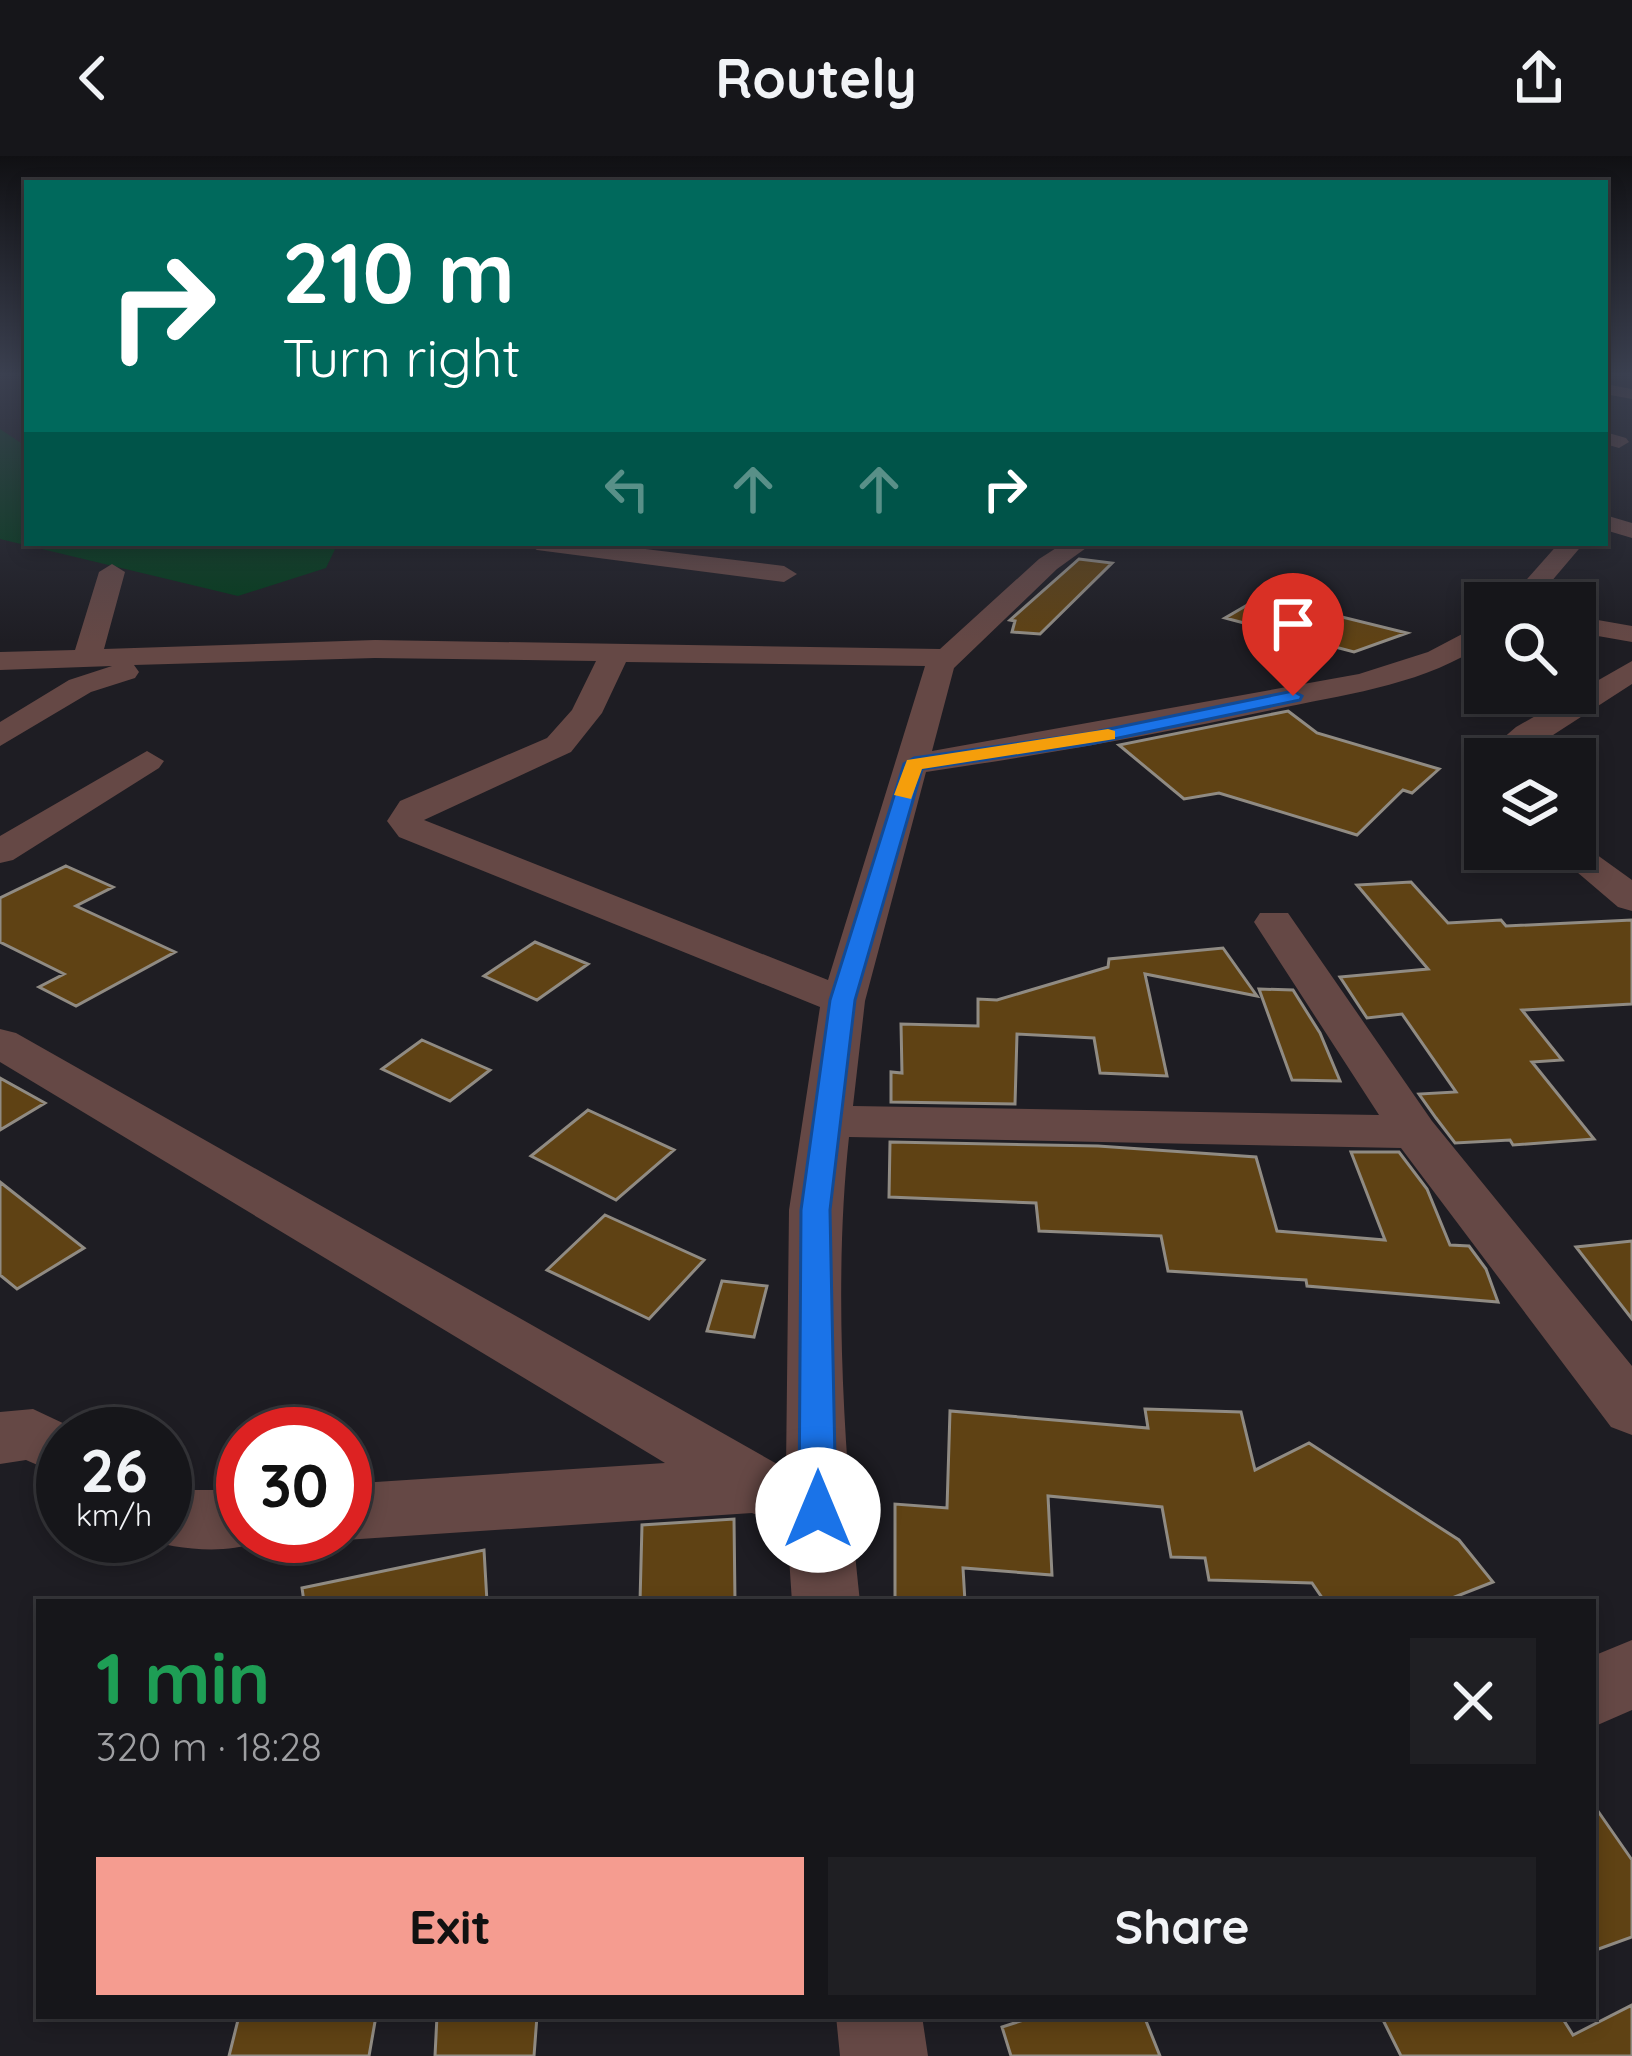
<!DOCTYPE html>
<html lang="en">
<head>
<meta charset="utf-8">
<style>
  :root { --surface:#16161a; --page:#1f1f23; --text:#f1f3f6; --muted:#9e9fa2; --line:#353539; --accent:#f59c90 }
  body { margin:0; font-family:Quicksand,sans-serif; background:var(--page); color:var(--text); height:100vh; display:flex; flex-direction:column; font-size:45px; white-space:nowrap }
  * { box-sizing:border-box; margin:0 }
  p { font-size:39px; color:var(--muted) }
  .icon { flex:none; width:66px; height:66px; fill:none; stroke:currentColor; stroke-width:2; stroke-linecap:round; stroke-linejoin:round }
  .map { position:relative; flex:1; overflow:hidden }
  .sheet { position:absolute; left:36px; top:1443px; width:1560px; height:420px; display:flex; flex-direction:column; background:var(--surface); border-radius:0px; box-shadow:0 6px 18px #0003,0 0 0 3px var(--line) }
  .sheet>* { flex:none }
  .hud { position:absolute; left:24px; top:24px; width:1584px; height:366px; border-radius:0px; box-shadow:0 6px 18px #0003,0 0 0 3px var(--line); background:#00695c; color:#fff; overflow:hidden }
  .fabs { position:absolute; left:1464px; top:426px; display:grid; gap:24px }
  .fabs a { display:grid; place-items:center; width:132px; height:132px; border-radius:0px; background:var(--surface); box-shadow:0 6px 18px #0003,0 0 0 3px var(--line); font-size:60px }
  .speed { position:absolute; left:36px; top:1251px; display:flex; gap:24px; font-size:60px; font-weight:700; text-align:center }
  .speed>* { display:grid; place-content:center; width:156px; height:156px; border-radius:50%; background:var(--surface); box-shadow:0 6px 18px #0003,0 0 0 3px var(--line); line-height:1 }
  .speed small { font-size:30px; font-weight:400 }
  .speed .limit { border:18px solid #d22; background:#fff; color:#111 }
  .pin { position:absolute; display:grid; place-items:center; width:102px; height:102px; color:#fff; margin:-123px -51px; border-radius:50% 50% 50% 0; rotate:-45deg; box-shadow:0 0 12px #0007 }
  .pin .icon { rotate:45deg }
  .me { position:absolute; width:132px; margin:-66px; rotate:0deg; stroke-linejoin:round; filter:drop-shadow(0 0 9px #0008) }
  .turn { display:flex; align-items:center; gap:42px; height:252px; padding:0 60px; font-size:54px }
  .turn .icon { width:156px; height:156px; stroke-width:2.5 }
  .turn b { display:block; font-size:84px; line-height:102px }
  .lanes { display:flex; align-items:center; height:114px; padding:0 60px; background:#0003; justify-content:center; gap:60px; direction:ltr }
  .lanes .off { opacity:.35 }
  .round { display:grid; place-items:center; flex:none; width:126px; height:126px; border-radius:0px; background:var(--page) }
  .head { display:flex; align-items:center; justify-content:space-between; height:204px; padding:0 60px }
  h1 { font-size:72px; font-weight:700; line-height:90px; color:#1e9e55 }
  .button { display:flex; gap:24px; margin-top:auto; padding:24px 60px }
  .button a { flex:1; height:138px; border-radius:0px; background:var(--accent); color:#111; font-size:48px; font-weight:700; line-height:138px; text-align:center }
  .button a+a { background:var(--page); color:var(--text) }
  header { display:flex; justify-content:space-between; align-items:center; height:156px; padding:0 60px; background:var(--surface); font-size:54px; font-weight:700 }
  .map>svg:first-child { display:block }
  .green { fill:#043c1c }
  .building { fill:#5f4214; stroke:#908b83; stroke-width:3 }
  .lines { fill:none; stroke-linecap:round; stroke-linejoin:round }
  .minor { fill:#654845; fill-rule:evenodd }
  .route { fill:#1a73e8; stroke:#114b97; stroke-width:3 }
  .slow { fill:#f59e0b }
</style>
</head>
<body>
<header><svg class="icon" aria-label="back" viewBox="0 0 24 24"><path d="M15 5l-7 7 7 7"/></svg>Routely<svg class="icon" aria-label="share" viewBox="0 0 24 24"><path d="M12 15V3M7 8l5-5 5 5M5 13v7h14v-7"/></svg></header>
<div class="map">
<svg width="1632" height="1900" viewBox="0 0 1632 1900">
  <rect width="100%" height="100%" fill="#1e1d23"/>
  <path class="green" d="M0,273L27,291V387H338L326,412L238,440L0,383Z"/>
  <path class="building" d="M1079,403L1112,407L1040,478L1012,476L1015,465L1010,464Z
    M1261,441L1407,477L1354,496L1225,462Z
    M1288,555L1317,577L1439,613L1412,637L1403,634L1357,679L1219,637L1184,643L1119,589Z
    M66,710L113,731L76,750L175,796L76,850L39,831L64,818L0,786V742Z
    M1411,726L1448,767L1501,764L1506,770L1632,764V848L1522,854L1562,904L1532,906L1594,983L1513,989L1510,984L1455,987L1436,962L1419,938L1456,936L1402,858L1367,862L1340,821L1428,813L1357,729Z
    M535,786L588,808L537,844L484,820Z
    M1223,792L1257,840L1145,818L1167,920L1100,917L1094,882L1017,878L1015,948L891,946V916L902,917L901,868L978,870V843L997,844L1108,811L1109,803Z
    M1259,833L1293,834L1320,877L1340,925L1292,924Z
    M422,884L490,914L450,945L382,913Z
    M0,922L45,947L0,974Z
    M588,954L674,994L616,1044L531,1000Z
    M890,986L1098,990L1256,1001L1277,1075L1385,1084L1351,996H1399L1427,1033L1450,1089L1469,1090L1486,1113L1498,1146L1307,1130L1306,1124L1168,1115L1161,1080L1039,1075L1036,1047L889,1041Z
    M0,1026L84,1092L17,1133L0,1119Z
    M605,1059L704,1104L649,1163L547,1114Z
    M1632,1085V1163L1576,1091Z
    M722,1125L767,1130L754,1181L707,1175Z
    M1145,1253L1241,1256L1255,1314L1309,1287L1459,1384L1493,1426L1442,1446H1325L1312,1427L1209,1424L1205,1402L1171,1401L1162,1351L1048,1340L1052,1419L963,1412L965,1446H895V1348L947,1352L950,1255L1148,1272Z
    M734,1363L735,1446H640L642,1369Z
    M484,1394L487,1446H304L302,1432Z
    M1593,1648L1632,1704V1781L1593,1795Z
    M1632,1849V1900H1401L1381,1860H1561L1573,1879Z
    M239,1860H376L369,1900H229Z
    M437,1860H537L534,1900H435Z
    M1036,1860H1144L1160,1900H1011L1002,1871Z"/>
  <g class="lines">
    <path class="minor" d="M1605,228L1632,233V243L1605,238Z
      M1605,276L1626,282L1629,286L1619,292L1605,288Z
      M1605,359L1632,367V382L1605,374Z
      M525,387H596L784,410L797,418L784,426L537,394Z
      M1064,387H1093L1057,413L954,512L932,595L1359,518L1428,496L1485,466V487C1427,527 1354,537 1286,551C1167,577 1047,598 926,616L865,845L853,950L1379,959L1254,766L1260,757H1288L1432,965L1632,1210V1279L1611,1271L1401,992L849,981C833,1129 844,1298 860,1446H792L787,1371L752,1357L345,1384L333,1380H345V1328L665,1307L0,906V873L16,877L786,1313L789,1054L820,851L399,681L387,665L400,645L547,582L572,554L596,505L375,502L134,509L139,516L135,522L91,536L0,590V566L69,524L112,510L0,514V496L75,494L99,416L112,408L125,416L104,493L375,484L940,493L1039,403ZM626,506L925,510L828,824L424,664L571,596L602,557Z
      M1559,387H1584L1533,447H1506Z
      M1575,460L1632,470V486L1575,476Z
      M1632,505V528L1516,603H1485V610L1479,603L1516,571Z
      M147,595L164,605L159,612L13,704L0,707V680Z
      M1575,683L1632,724V755L1618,751L1550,693H1575Z
      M33,1253L86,1278H63V1320L26,1304L0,1308V1256Z
      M165,1334H243V1380H268C237,1401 176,1394 142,1382L165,1380Z
      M1632,1484V1554L1593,1571V1500Z
      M836,1860H922L928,1900H840Z"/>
  </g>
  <linearGradient id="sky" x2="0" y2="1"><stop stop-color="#101013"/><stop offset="0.45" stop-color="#3b4050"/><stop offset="1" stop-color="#3b4050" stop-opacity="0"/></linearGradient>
  <rect width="1632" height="486" fill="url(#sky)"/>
  <path class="route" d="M1293,535L1302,540L1300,544L1090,588L922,613L855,844L830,1054L836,1354L831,1366L818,1371L805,1366L799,1354L801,1054L830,844L904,608L914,602L1090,577Z"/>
  <path class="slow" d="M1108,573L1115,575V583L922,613L911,643L894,639L907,604Z"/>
</svg>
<div class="fabs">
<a><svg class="icon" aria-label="search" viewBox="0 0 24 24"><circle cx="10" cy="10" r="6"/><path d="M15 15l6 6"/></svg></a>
<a><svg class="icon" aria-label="layers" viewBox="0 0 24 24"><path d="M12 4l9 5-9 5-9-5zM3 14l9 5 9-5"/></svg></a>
</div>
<div class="speed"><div>26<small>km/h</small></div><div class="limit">30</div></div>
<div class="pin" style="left:1293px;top:540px;background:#d93025"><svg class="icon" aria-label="arrive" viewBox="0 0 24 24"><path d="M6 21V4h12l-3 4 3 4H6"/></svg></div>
<svg class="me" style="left:818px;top:1354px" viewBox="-20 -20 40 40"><circle r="19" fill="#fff"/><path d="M0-13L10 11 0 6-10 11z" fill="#1a73e8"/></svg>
<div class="hud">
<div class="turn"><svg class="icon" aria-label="right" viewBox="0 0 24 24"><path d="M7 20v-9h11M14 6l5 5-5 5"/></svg><div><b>210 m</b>Turn right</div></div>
<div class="lanes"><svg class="icon off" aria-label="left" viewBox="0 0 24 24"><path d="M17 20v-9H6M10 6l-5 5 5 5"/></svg><svg class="icon off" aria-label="ahead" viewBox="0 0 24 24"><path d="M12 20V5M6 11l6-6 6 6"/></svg><svg class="icon off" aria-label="ahead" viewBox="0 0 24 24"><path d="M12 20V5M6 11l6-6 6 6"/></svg><svg class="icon" aria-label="right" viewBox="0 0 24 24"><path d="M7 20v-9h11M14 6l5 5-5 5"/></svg></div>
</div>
<section class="sheet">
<div class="head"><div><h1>1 min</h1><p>320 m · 18:28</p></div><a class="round"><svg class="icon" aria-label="close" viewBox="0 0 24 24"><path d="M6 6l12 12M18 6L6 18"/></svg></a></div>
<div class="button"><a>Exit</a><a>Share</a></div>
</section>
</div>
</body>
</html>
